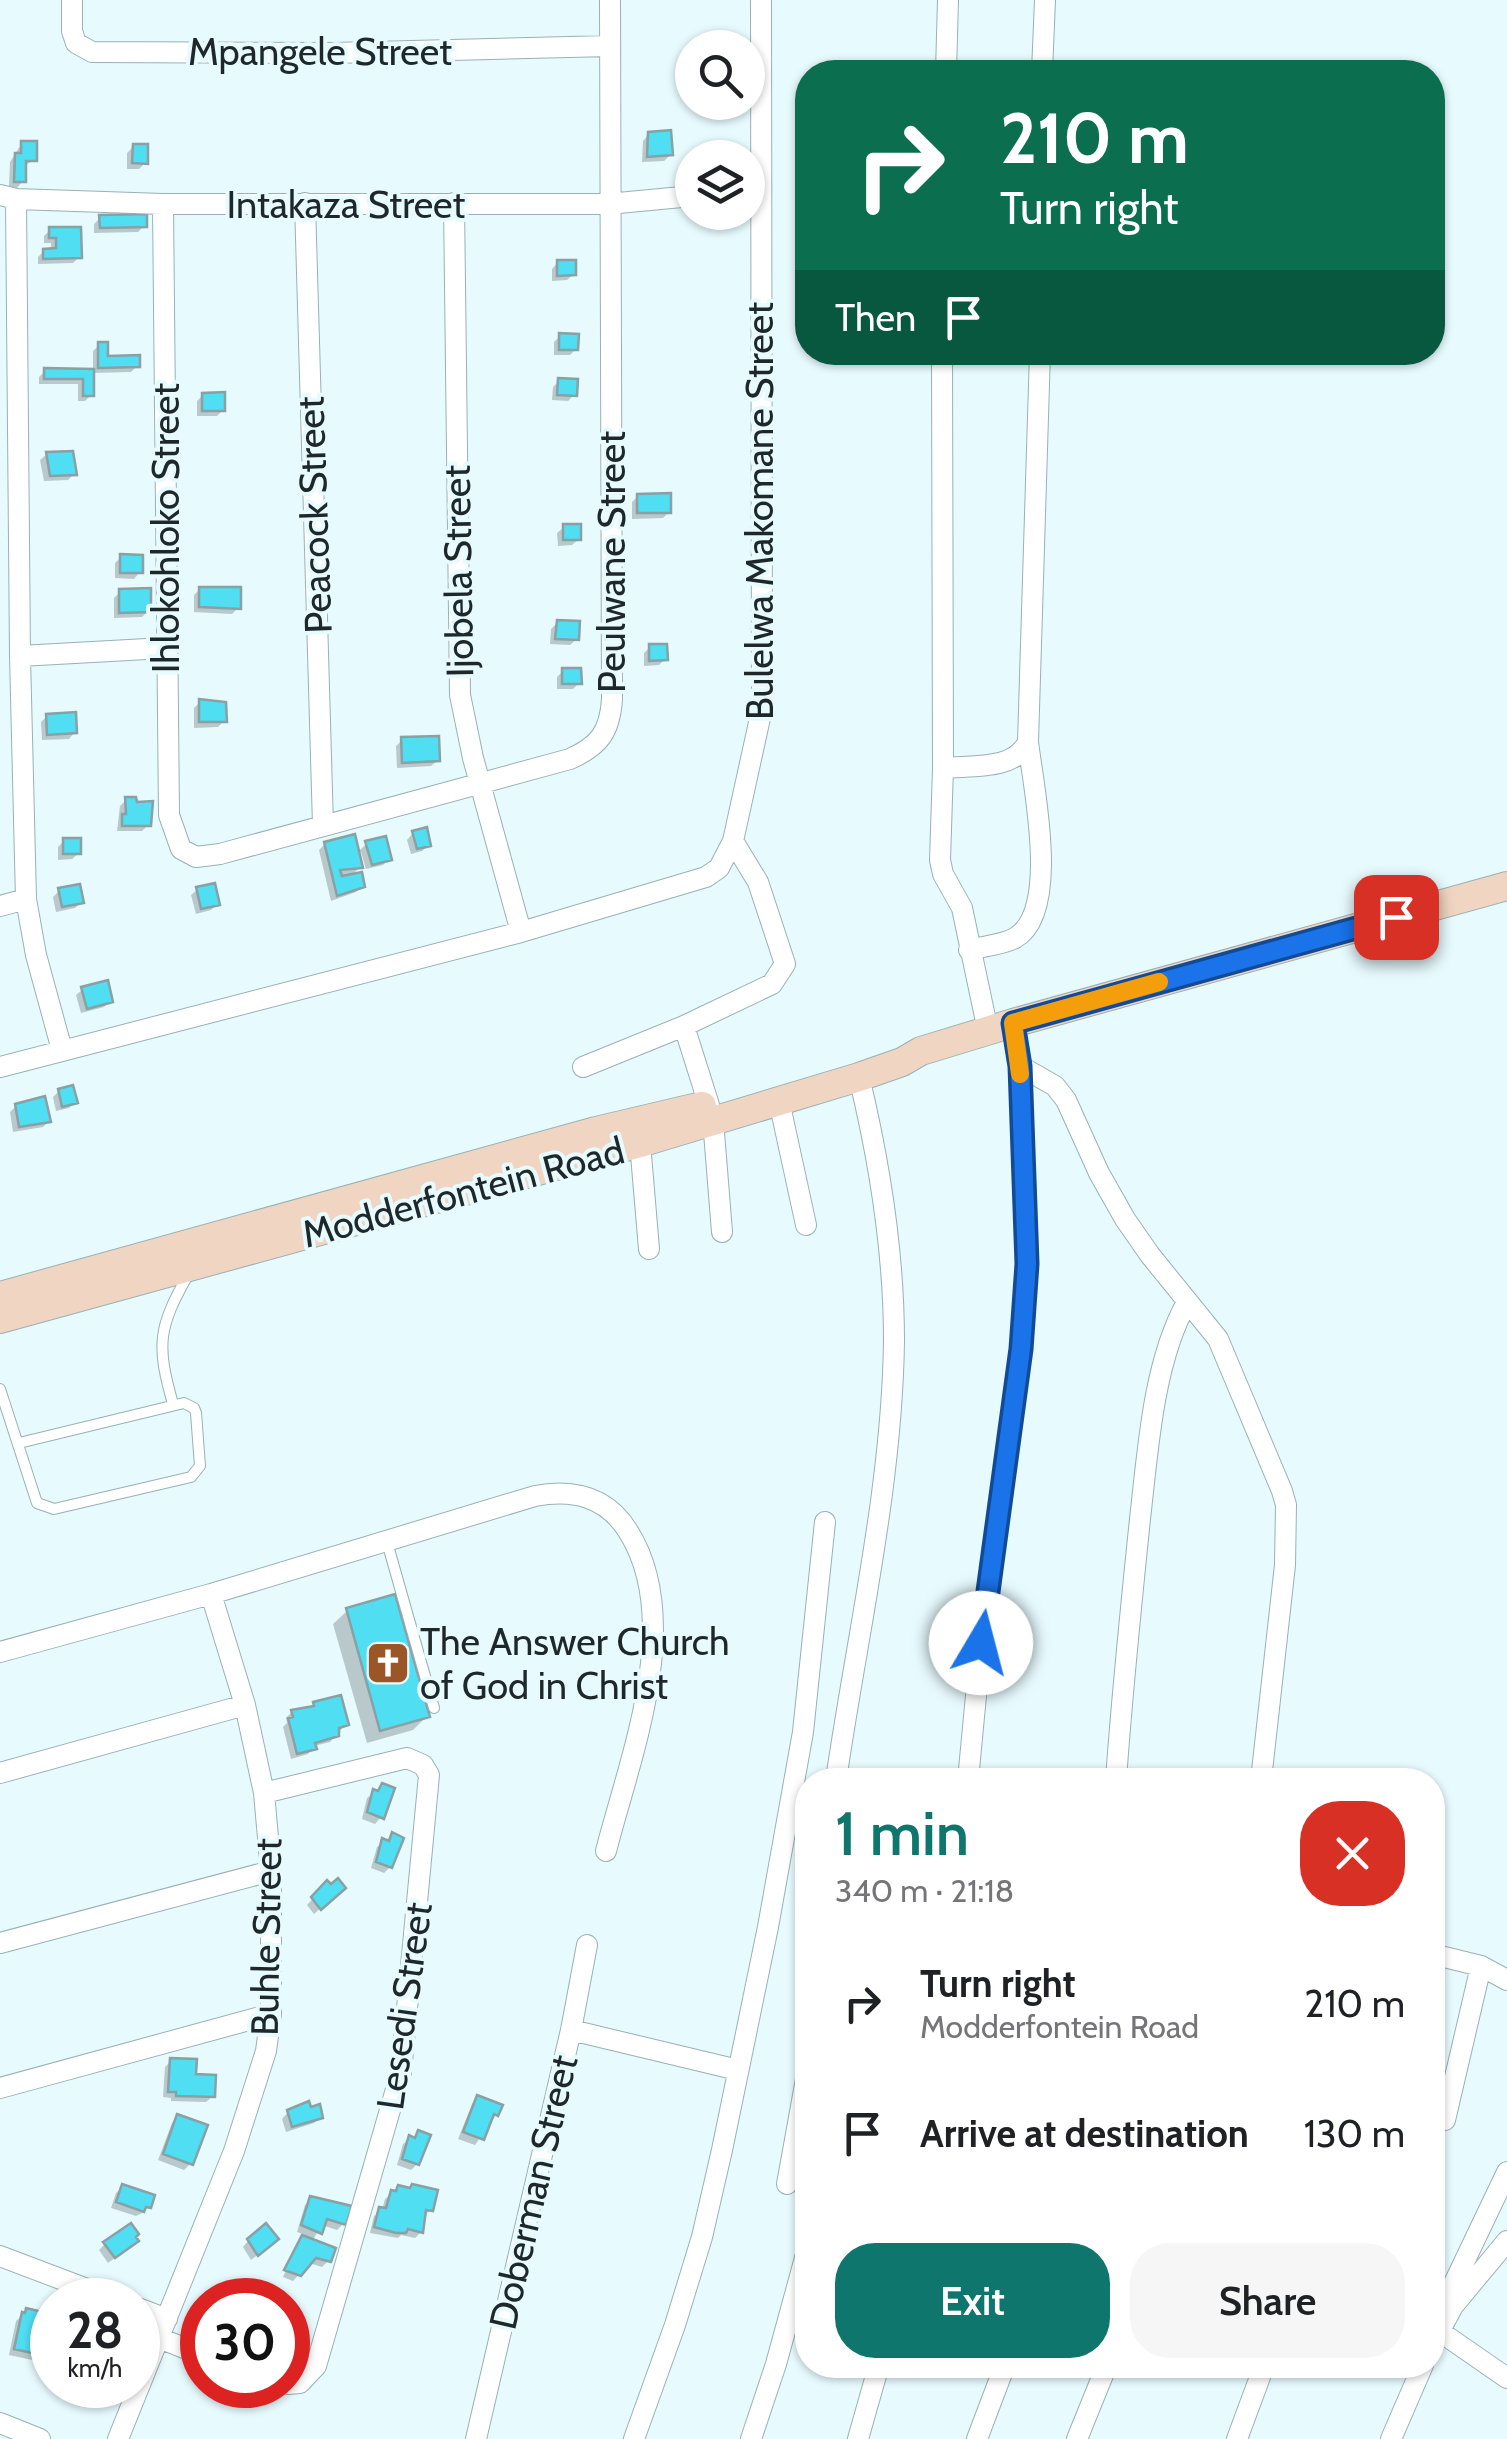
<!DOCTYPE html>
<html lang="en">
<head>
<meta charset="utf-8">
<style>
  :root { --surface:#fff; --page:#f6f6f6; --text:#202124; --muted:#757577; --accent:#0f766e }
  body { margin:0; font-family:Cabin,sans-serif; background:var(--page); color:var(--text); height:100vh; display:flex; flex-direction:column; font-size:38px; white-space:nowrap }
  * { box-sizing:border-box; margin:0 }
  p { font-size:32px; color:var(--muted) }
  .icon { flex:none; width:55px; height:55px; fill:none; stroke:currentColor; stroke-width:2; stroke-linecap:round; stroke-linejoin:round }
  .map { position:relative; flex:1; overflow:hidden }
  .sheet { position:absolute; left:795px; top:1768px; width:650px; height:610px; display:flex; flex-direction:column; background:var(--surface); border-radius:40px; box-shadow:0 2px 8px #0004 }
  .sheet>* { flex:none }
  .hud { position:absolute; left:795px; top:60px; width:650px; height:305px; border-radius:40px; box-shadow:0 2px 8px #0004; background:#0b6e4f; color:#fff; overflow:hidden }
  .tools { position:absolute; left:675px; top:30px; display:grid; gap:20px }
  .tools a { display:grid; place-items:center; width:90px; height:90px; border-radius:50%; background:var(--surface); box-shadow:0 2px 8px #0004; font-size:50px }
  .speed { position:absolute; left:30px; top:2278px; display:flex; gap:20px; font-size:50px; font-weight:700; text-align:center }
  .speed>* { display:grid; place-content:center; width:130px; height:130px; border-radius:50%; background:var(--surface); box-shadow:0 2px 8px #0004; line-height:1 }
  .speed small { font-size:25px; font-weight:400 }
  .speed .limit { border:15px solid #d22; background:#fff; color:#111 }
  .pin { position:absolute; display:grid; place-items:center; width:85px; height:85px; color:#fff; margin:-42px; border-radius:20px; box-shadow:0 5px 15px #0006 }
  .me { position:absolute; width:110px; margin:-55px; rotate:8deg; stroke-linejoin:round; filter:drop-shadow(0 0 8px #0008) }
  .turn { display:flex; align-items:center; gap:35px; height:210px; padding:0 40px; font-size:45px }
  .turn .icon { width:130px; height:130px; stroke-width:2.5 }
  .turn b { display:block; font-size:70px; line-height:85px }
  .then { display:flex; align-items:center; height:95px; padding:0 40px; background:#0003; gap:20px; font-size:38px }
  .round { display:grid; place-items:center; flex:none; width:105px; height:105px; border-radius:40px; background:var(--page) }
  .overview { display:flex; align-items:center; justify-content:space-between; height:170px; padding:0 40px }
  h1 { font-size:60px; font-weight:600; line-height:75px; color:var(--accent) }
  .cta { display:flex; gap:20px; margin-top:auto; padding:20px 40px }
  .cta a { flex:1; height:115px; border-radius:40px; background:var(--accent); color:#fff; font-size:40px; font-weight:600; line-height:115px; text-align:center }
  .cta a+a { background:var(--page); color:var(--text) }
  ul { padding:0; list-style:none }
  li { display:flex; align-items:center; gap:30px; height:130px; padding:0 40px }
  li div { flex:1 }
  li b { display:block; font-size:38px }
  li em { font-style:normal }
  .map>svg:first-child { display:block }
  .shadow { fill:#0003 }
  .building { fill:#50def3; stroke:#89a0a4; stroke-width:2.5 }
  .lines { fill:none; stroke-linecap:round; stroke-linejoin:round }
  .service-casing { stroke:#99b1b5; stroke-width:12 }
  .minor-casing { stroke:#99b1b5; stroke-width:22 }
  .secondary-casing { stroke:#99b1b5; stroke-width:30 }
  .service { stroke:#fff; stroke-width:10 }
  .minor { stroke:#fff; stroke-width:20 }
  .secondary { stroke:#f0d5c2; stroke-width:28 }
  .route-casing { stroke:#114b97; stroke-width:25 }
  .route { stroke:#1a73e8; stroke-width:18 }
  .slow { stroke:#f59e0b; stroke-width:18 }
  .labels { text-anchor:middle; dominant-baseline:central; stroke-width:8; stroke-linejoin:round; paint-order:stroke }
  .street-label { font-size:38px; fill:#1e2729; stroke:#e7fafe }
  .poi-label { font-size:38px; fill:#1e2729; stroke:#e7fafe; text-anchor:start }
</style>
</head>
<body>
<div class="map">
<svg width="1507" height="2439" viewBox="0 0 1507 2439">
  <rect width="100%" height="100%" fill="#e7fafe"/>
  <path class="shadow" d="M649,134L670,155L664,161L642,162L643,141Z
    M22,143L34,160L24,166L23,181L17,188L9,187L10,162Z
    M134,146L145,163L139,169H127V153Z
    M100,218L144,226L138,232L94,233V224Z
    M50,230L79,257L73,263L38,264V257L44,251H51V243H44V236Z
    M558,262L574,274L567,280L552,281V269Z
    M560,336L576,349L570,355H554V342Z
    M99,345L106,359L137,366L131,372L92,373L91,395L85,401H78V384H39V377L45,371H93V351Z
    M559,381L574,395L568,401L552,400L553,387Z
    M203,395L223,410L217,416H197V401Z
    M47,454L74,474L68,480L44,481L40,460Z
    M638,496L669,512L663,518L632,519V502Z
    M564,527L579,539L572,545L558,546L557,533Z
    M121,557L140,572L134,579L115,578V563Z
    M200,589L238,608L232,614L194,612V595Z
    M120,592L148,611L142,617L114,618V598Z
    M558,622L577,639L570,645L550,644L551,629Z
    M650,647L665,659L659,665L644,666V653Z
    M563,671L579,683L573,689H557V677Z
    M200,702L224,721L218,727L194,728V708Z
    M47,716L75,732L69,739L42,740L41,722Z
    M402,740L438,760L431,766L397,768L396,746Z
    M126,800L148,825L142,831H117L120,806Z
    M413,833L429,845L422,851L411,854L407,840Z
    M64,841L79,853L72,859L58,860V847Z
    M367,843L389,859L383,865L366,869L361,852H358Z
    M325,844L360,867L350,877L362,886L356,892L331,901L319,850Z
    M198,889L217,904L211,910L196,914L191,895Z
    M59,891L81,902L75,908L56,912L53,897Z
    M83,989L110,1001L104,1007L81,1013L76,995Z
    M59,1091L75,1102L69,1108L56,1111L53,1097Z
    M16,1106L49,1121L43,1127L13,1132L10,1112Z
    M347,1611L427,1716L413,1730L367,1743L333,1624Z
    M315,1705L346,1724L330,1742L314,1746L308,1754L291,1759L283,1727L287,1723L286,1718L292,1712L311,1709Z
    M383,1786L381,1817L375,1824L362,1819L367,1798Z
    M393,1835L390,1867L384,1873L371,1868L377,1847Z
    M327,1884L337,1894L314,1914L307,1905Z
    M171,2061L213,2096L206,2102L171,2101V2098L163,2097L165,2067Z
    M478,2097L496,2115L475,2145L458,2139L472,2104Z
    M288,2112L321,2117L314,2123L286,2132L282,2119Z
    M178,2116L190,2164L184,2170L158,2160L172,2123Z
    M419,2133L417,2164L411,2170L397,2165L403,2144Z
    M123,2187L148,2207L142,2213L136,2216L111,2208L116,2193Z
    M399,2188L430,2210L423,2218L421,2232L415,2238L401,2235L398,2238L370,2233L374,2216L382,2210L385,2199Z
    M311,2199L343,2224L337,2230L322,2225L312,2241L328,2261L322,2267L309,2263L293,2281L283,2277L299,2241L305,2235L297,2232L305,2205Z
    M249,2240L270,2245L251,2260L243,2247Z
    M105,2244L130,2247L108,2263L99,2250Z
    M27,2311L34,2337L52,2341L48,2360L42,2367L36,2365L37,2361L9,2355L16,2321Z"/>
  <path class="building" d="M671,130L673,155L647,157L648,132Z
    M21,141H37V161H26V182H14L15,153H21Z
    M133,144H148V164L132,163Z
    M147,214V227L100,228L99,215Z
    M49,227H81L82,258L43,259V249L56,248V238H49Z
    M557,260H576V275L557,276Z
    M559,333L579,334L578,350H559Z
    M98,342H108V356L140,355V367L98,368Z
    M44,368L94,369V396H83V379H44Z
    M558,378L578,379L577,396L557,395Z
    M225,392V411H202V393Z
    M73,451L77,475L50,476L46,452Z
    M671,493V513H637V494Z
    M563,524H581V540H563Z
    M120,554L143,555V573H120Z
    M199,587H241V609L199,607Z
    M151,588V612L119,613V589Z
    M557,620L580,621L579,640L555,639Z
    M649,644H667L668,660L649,661Z
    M562,668H581L582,684H562Z
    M199,699L226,702L227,722H199Z
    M76,712L77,733L47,735L46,714Z
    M439,736L440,761L402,763L401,737Z
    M125,797H136L137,802L153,801L151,826H122V814H126Z
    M427,827L431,846L417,849L412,831Z
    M355,834L363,868L340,870L342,876L362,872L365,887L337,896L324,842Z
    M386,836L392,860L372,865L365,841Z
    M63,838H81V854H63Z
    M215,883L220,905L201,909L196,887Z
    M80,884L84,903L62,907L58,888Z
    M108,980L113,1002L87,1009L81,987Z
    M73,1085L78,1103L62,1107L58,1089Z
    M45,1096L51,1122L19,1127L15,1104Z
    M395,1594L430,1717L380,1731L346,1608Z
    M341,1695L349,1725L339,1728V1736L315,1743L317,1749L297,1754L288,1718L293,1717L291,1710L314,1706L313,1702Z
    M382,1783L395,1788L384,1819L367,1812L373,1789L378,1791Z
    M392,1832L404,1838L392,1868L376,1862L382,1838L389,1841Z
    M338,1878L346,1888L321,1910L311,1897L327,1880L331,1884Z
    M170,2058L197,2059L196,2074L216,2075L215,2097L176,2096V2092H168Z
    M477,2095L503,2105L498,2116L494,2114L484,2140L463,2132Z
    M309,2101L311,2107L320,2104L323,2118L292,2127L287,2110Z
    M177,2114L208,2125L193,2165L163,2154Z
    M418,2130L431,2135L419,2165L402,2159L409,2135L415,2138Z
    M122,2184L155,2195L151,2208L146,2207L144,2212L116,2202Z
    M412,2184L438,2190L433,2211L426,2210L423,2233L408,2229L406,2233H396L374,2227L379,2207L386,2208L391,2190L396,2191L398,2185L410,2188Z
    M310,2196L352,2206L346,2225L327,2219L322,2234L301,2225Z
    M131,2223L139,2234L136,2237L139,2241L115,2258L103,2242Z
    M266,2223L279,2239L258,2256L247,2239Z
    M302,2235L336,2248L331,2262L316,2258L301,2276L284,2270Z
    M26,2308L42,2312L37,2335L52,2339L51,2362L41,2359V2355L14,2349L22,2312L25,2313Z"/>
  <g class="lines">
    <g class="service-casing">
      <path id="service" d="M0,1389L37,1503L54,1509L191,1477L200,1466L196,1413L194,1408L184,1403L19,1443
        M173,1404C156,1344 158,1328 189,1273
        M387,1542L434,1708"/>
    </g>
    <g class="minor-casing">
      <path id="minor" d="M72,0V31L76,43L92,52L333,53L610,46
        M946,72L948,0
        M1042,72L1045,0
        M0,195L16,199L163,204H608L692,196
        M16,199L20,656L26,899L36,955L62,1050
        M305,203L323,826
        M454,203L460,695L473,758L521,932
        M163,204L169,815L181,849L196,857L220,854L570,759C599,746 610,732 612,699L610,0
        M942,352L943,768L940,860L943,874L962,908L988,1031
        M20,656L165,648
        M943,768C972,765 1014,771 1028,742L1040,352
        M0,906L26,899
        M969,950C983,946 1003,945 1015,938C1061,912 1033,785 1028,742
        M684,1026L709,1105
        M1020,1066L1055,1086L1066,1100L1099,1173L1125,1219L1150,1255L1218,1339L1282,1491L1286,1505L1285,1565L1261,1780
        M0,1067L521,932L706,877L719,868L733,841L762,709L761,0
        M583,1067L684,1026L772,984L785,964L758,882L733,841
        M779,1101L806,1225
        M713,1120L722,1232
        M640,1143L649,1249
        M0,1652L211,1594L535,1496C573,1489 606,1496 628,1531C685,1621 630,1757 606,1851
        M0,1773L245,1705
        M836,1780C857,1635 892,1488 894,1341C894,1252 880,1164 859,1077
        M968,1780L981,1643L1021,1349L1027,1265L1020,1066L1013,1023
        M1116,1780C1122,1693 1131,1606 1140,1519C1148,1450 1153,1363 1187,1302
        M264,1793L407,1758L423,1765L429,1775L401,2072L316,2366L300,2383L288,2384
        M0,1943L271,1871
        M1432,1954L1481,1966L1507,1980
        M571,2030L738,2070
        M0,2088L271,2014
        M1445,2120L1481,1966
        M787,2184L808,2068
        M0,2256L116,2300
        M1446,2300L1507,2172
        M138,2308L167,2319
        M1439,2331L1507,2378
        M159,2338L202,2355
        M1432,2345L1453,2306L1507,2241
        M0,2423L40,2439
        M118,2439L234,2151L266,2051L271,2014V1871L264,1793L245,1705L211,1594
        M476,2439L571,2030L587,1945
        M634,2439L675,2325L702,2237L722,2150L768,1927L803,1732L825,1522
        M751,2439L776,2364L808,2247
        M858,2439L879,2365
        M977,2439L1005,2365
        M1077,2439L1107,2365
        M1237,2439L1260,2377
        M1391,2439L1423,2365"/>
    </g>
    <g class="secondary-casing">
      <path id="secondary" d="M0,1296L596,1131L702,1106
        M0,1319L640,1143L859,1077L902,1062L921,1051L1013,1023L1507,886"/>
    </g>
    <use href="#service" class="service"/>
    <use href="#minor" class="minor"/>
    <use href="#secondary" class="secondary"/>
  </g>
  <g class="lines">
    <g class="route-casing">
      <path id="route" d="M981,1643L1021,1349L1027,1264L1020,1066L1013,1023L1396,917"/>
    </g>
    <use href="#route" class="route"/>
    <path class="slow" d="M1020,1074L1013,1023L1159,982"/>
  </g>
  <defs>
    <g id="church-square" transform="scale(2.25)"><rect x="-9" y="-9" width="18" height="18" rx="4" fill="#9a5627" stroke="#e7fafe"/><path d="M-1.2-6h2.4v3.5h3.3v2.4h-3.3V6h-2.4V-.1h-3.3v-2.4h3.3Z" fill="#fff"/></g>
  </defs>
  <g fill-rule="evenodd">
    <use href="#church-square" x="388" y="1663"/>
  </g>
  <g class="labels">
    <g class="street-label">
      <text x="320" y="51">Mpangele Street</text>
      <text x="346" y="204">Intakaza Street</text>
      <text transform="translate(759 511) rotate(-90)">Bulelwa Makomane Street</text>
      <text transform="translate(314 515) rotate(-92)">Peacock Street</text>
      <text transform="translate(165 528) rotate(-90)">Ihlokohloko Street</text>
      <text transform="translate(611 562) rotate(-90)">Peulwane Street</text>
      <text transform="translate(458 571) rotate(-91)">Ijobela Street</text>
      <text transform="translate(463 1192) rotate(-15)">Modderfontein Road</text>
      <text transform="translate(266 1937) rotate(-89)">Buhle Street</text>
      <text transform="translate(404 2006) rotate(-82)">Lesedi Street</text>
      <text transform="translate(533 2192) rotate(-77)">Doberman Street</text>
    </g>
    <g class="poi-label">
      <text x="420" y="1641">The Answer Church<tspan x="420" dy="44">of God in Christ</tspan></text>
    </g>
  </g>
</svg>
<div class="tools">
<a><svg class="icon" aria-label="search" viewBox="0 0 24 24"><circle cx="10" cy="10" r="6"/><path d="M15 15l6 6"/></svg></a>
<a><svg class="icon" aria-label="layers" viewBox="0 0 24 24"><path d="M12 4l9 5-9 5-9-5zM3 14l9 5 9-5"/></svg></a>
</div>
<div class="speed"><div>28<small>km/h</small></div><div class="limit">30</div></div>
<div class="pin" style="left:1396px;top:917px;background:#d93025"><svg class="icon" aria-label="arrive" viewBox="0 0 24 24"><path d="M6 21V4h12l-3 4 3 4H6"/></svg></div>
<svg class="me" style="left:981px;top:1643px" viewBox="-20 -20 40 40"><circle r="19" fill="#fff"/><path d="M0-13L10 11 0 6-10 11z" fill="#1a73e8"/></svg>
<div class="hud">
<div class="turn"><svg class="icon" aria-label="right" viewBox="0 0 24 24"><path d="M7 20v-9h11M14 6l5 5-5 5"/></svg><div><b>210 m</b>Turn right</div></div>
<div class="then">Then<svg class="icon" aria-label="arrive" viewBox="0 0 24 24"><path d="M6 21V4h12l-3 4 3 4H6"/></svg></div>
</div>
<section class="sheet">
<div class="overview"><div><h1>1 min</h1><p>340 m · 21:18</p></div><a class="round" style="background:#d93025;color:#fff"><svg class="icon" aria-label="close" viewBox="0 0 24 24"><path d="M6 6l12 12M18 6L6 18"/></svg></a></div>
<ul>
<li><svg class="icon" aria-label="right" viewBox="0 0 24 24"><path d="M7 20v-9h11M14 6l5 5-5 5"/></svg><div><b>Turn right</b><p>Modderfontein Road</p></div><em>210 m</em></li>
<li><svg class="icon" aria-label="arrive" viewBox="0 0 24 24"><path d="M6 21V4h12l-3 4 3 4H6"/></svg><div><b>Arrive at destination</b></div><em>130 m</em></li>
</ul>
<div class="cta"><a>Exit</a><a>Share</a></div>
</section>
</div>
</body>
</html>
